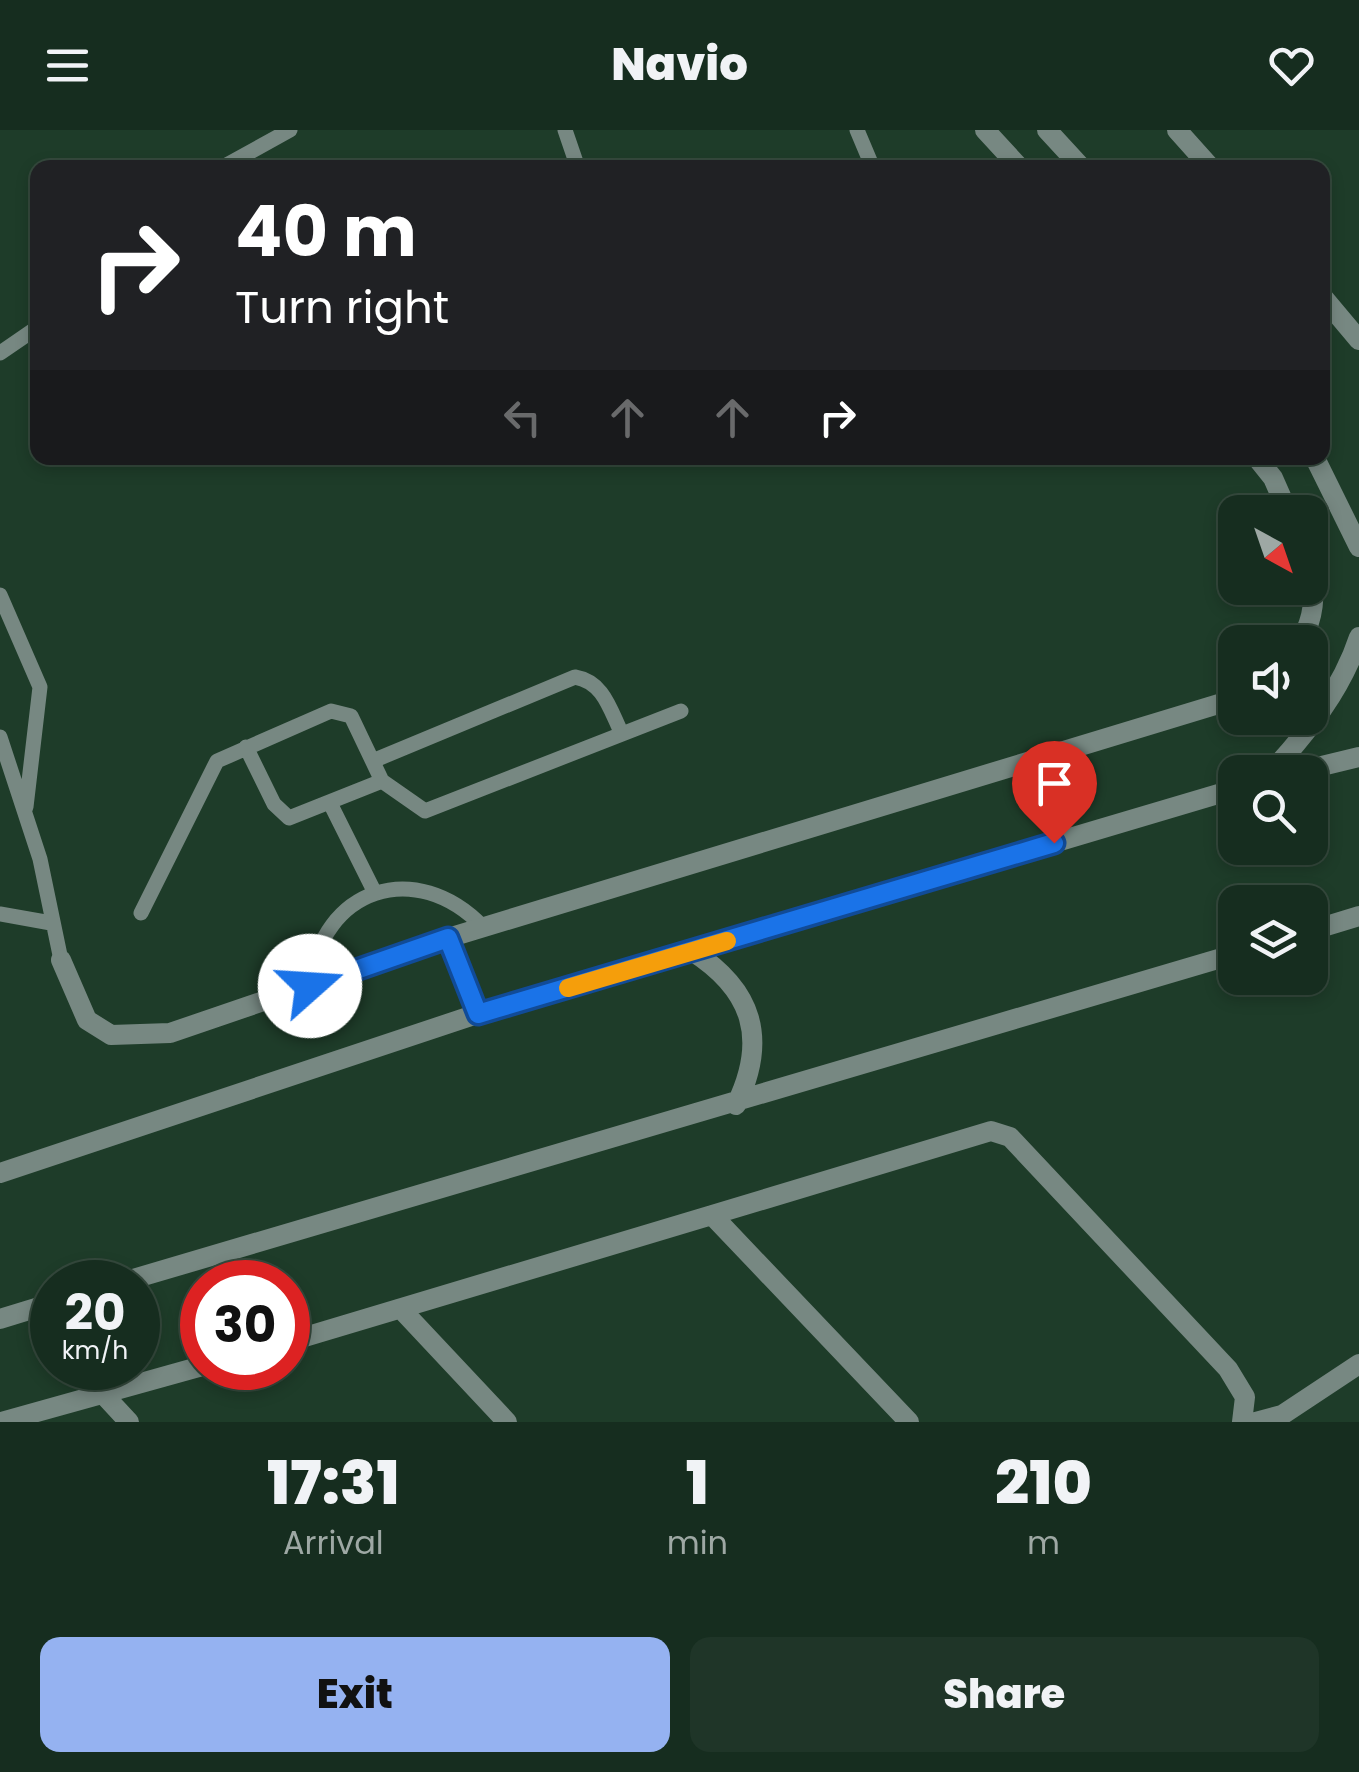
<!DOCTYPE html>
<html lang="en">
<head>
<meta charset="utf-8">
<style>
  :root { --surface:#162d1f; --page:#1f3528; --text:#f1f3f6; --muted:#9ea8a4; --line:#35493d; --accent:#95b2f1 }
  body { margin:0; font-family:Poppins,sans-serif; background:var(--page); color:var(--text); height:100vh; display:flex; flex-direction:column; font-size:38px; white-space:nowrap }
  * { box-sizing:border-box; margin:0 }
  p { font-size:32px; color:var(--muted) }
  .icon { flex:none; width:55px; height:55px; fill:none; stroke:currentColor; stroke-width:2; stroke-linecap:round; stroke-linejoin:round }
  .map { position:relative; height:1292px; overflow:hidden }
  .side { display:flex; flex-direction:column; background:var(--surface); flex:1 }
  .side>* { flex:none }
  .banner { position:absolute; left:30px; top:30px; width:1300px; height:305px; border-radius:20px; box-shadow:0 5px 15px #0003,0 0 0 2px var(--line); background:#202124; color:#fff; overflow:hidden }
  .needle { width:65px; rotate:140deg }
  .controls { position:absolute; left:1218px; top:365px; display:grid; gap:20px }
  .controls a { display:grid; place-items:center; width:110px; height:110px; border-radius:20px; background:var(--surface); box-shadow:0 5px 15px #0003,0 0 0 2px var(--line); font-size:50px }
  .speed { position:absolute; left:30px; top:1130px; display:flex; gap:20px; font-size:50px; font-weight:700; text-align:center }
  .speed>* { display:grid; place-content:center; width:130px; height:130px; border-radius:50%; background:var(--surface); box-shadow:0 5px 15px #0003,0 0 0 2px var(--line); line-height:1 }
  .speed small { font-size:25px; font-weight:400 }
  .speed .limit { border:15px solid #d22; background:#fff; color:#111 }
  .pin { position:absolute; display:grid; place-items:center; width:85px; height:85px; color:#fff; margin:-102px -42px; border-radius:50% 50% 50% 0; rotate:-45deg; box-shadow:0 0 10px #0007 }
  .pin .icon { rotate:45deg }
  .me { position:absolute; width:110px; margin:-55px; rotate:71deg; stroke-linejoin:round; filter:drop-shadow(0 0 8px #0008) }
  .turn { display:flex; align-items:center; gap:35px; height:210px; padding:0 40px; font-size:45px }
  .turn .icon { width:130px; height:130px; stroke-width:2.5 }
  .turn b { display:block; font-size:70px; line-height:85px }
  .lanes { display:flex; align-items:center; height:95px; padding:0 40px; background:#0003; justify-content:center; gap:50px; direction:ltr }
  .lanes .off { opacity:.35 }
  .eta { display:flex; justify-content:space-evenly; align-items:center; height:170px; text-align:center }
  .eta b { font-size:60px; font-weight:800; line-height:70px }
  .button { display:flex; gap:20px; margin-top:auto; padding:20px 40px }
  .button a { flex:1; height:115px; border-radius:20px; background:var(--accent); color:#111; font-size:40px; font-weight:800; line-height:115px; text-align:center }
  .button a+a { background:var(--page); color:var(--text) }
  header { display:flex; justify-content:space-between; align-items:center; height:130px; padding:0 40px; background:var(--surface); font-size:45px; font-weight:800 }
  .map>svg:first-child { display:block }
  .lines { fill:none; stroke-linecap:round; stroke-linejoin:round }
  .service { stroke:#778882; stroke-width:15 }
  .minor { stroke:#778882; stroke-width:20 }
  .tertiary { stroke:#778882; stroke-width:20 }
  .route-casing { stroke:#114b97; stroke-width:25 }
  .route { stroke:#1a73e8; stroke-width:18 }
  .slow { stroke:#f59e0b; stroke-width:18 }
</style>
</head>
<body>
<header><svg class="icon" aria-label="menu" viewBox="0 0 24 24"><path d="M4 6h16M4 12h16M4 18h16"/></svg>Navio<svg class="icon" aria-label="heart" viewBox="0 0 24 24"><path d="M12 20l-8-8c-3-5 5-10 8-4 3-6 11-1 8 4z"/></svg></header>
<div class="map">
<svg width="1359" height="1292" viewBox="0 0 1359 1292">
  <rect width="100%" height="100%" fill="#1e3c29"/>
  <g class="lines">
    <path class="service" d="M565,0L578,38
      M857,0L873,38
      M221,38L290,0
      M0,223L38,197
      M0,465L40,557L26,677
      M0,607L40,729L61,830
      M246,617L274,674L289,688L382,651
      M375,630L575,547C604,552 610,580 622,604
      M330,673L375,763
      M141,783L217,631L331,581L351,586L382,651L425,681L681,581
      M0,784L51,793
      M310,855C321,758 416,727 483,797"/>
    <path class="minor" d="M985,0L1020,38
      M1257,328L1273,348L1288,382
      M1301,512C1314,486 1316,467 1310,439
      M1297,642L1359,627
      M1310,801L1359,786
      M448,808L477,884
      M692,821C753,860 768,909 736,975
      M61,830L87,890L111,905L170,903L448,808L1235,569
      M0,1043L477,884L1235,659
      M123,1152L1235,824
      M401,1179L507,1292
      M0,1189L52,1173
      M288,1212L712,1085
      M103,1264L129,1292
      M1,1292L202,1236
      M909,1292L712,1085L991,1001L1010,1007L1228,1239L1245,1267L1242,1292
      M1256,1292L1282,1285L1359,1234"/>
    <path class="tertiary" d="M1047,0L1082,38
      M1177,0L1211,38
      M1322,166L1359,210
      M1315,328L1359,417
      M1271,642C1307,603 1342,559 1359,507"/>
  </g>
  <g class="lines">
    <g class="route-casing">
      <path id="route" d="M310,856L448,808L478,884L1054,713"/>
    </g>
    <use href="#route" class="route"/>
    <path class="slow" d="M568,858L727,811"/>
  </g>
</svg>
<div class="controls">
<a><svg class="needle" viewBox="-14 -14 28 28"><path d="M0-13l5 13h-10z" fill="#e53935"/><path d="M0 13l5-13h-10z" fill="#9ea8a4"/></svg></a>
<a><svg class="icon" aria-label="sound" viewBox="0 0 24 24"><path d="M4 9h4l5-4v14l-5-4H4zM17 9q2 3 0 6"/></svg></a>
<a><svg class="icon" aria-label="search" viewBox="0 0 24 24"><circle cx="10" cy="10" r="6"/><path d="M15 15l6 6"/></svg></a>
<a><svg class="icon" aria-label="layers" viewBox="0 0 24 24"><path d="M12 4l9 5-9 5-9-5zM3 14l9 5 9-5"/></svg></a>
</div>
<div class="speed"><div>20<small>km/h</small></div><div class="limit">30</div></div>
<div class="pin" style="left:1054px;top:713px;background:#d93025"><svg class="icon" aria-label="arrive" viewBox="0 0 24 24"><path d="M6 21V4h12l-3 4 3 4H6"/></svg></div>
<svg class="me" style="left:310px;top:856px" viewBox="-20 -20 40 40"><circle r="19" fill="#fff"/><path d="M0-13L10 11 0 6-10 11z" fill="#1a73e8"/></svg>
<div class="banner">
<div class="turn"><svg class="icon" aria-label="right" viewBox="0 0 24 24"><path d="M7 20v-9h11M14 6l5 5-5 5"/></svg><div><b>40 m</b>Turn right</div></div>
<div class="lanes"><svg class="icon off" aria-label="left" viewBox="0 0 24 24"><path d="M17 20v-9H6M10 6l-5 5 5 5"/></svg><svg class="icon off" aria-label="ahead" viewBox="0 0 24 24"><path d="M12 20V5M6 11l6-6 6 6"/></svg><svg class="icon off" aria-label="ahead" viewBox="0 0 24 24"><path d="M12 20V5M6 11l6-6 6 6"/></svg><svg class="icon" aria-label="right" viewBox="0 0 24 24"><path d="M7 20v-9h11M14 6l5 5-5 5"/></svg></div>
</div>
</div>
<section class="side">
<div class="eta">
<div><b>17:31</b><p>Arrival</p></div>
<div><b>1</b><p>min</p></div>
<div><b>210</b><p>m</p></div>
</div>
<div class="button"><a>Exit</a><a>Share</a></div>
</section>
</body>
</html>
